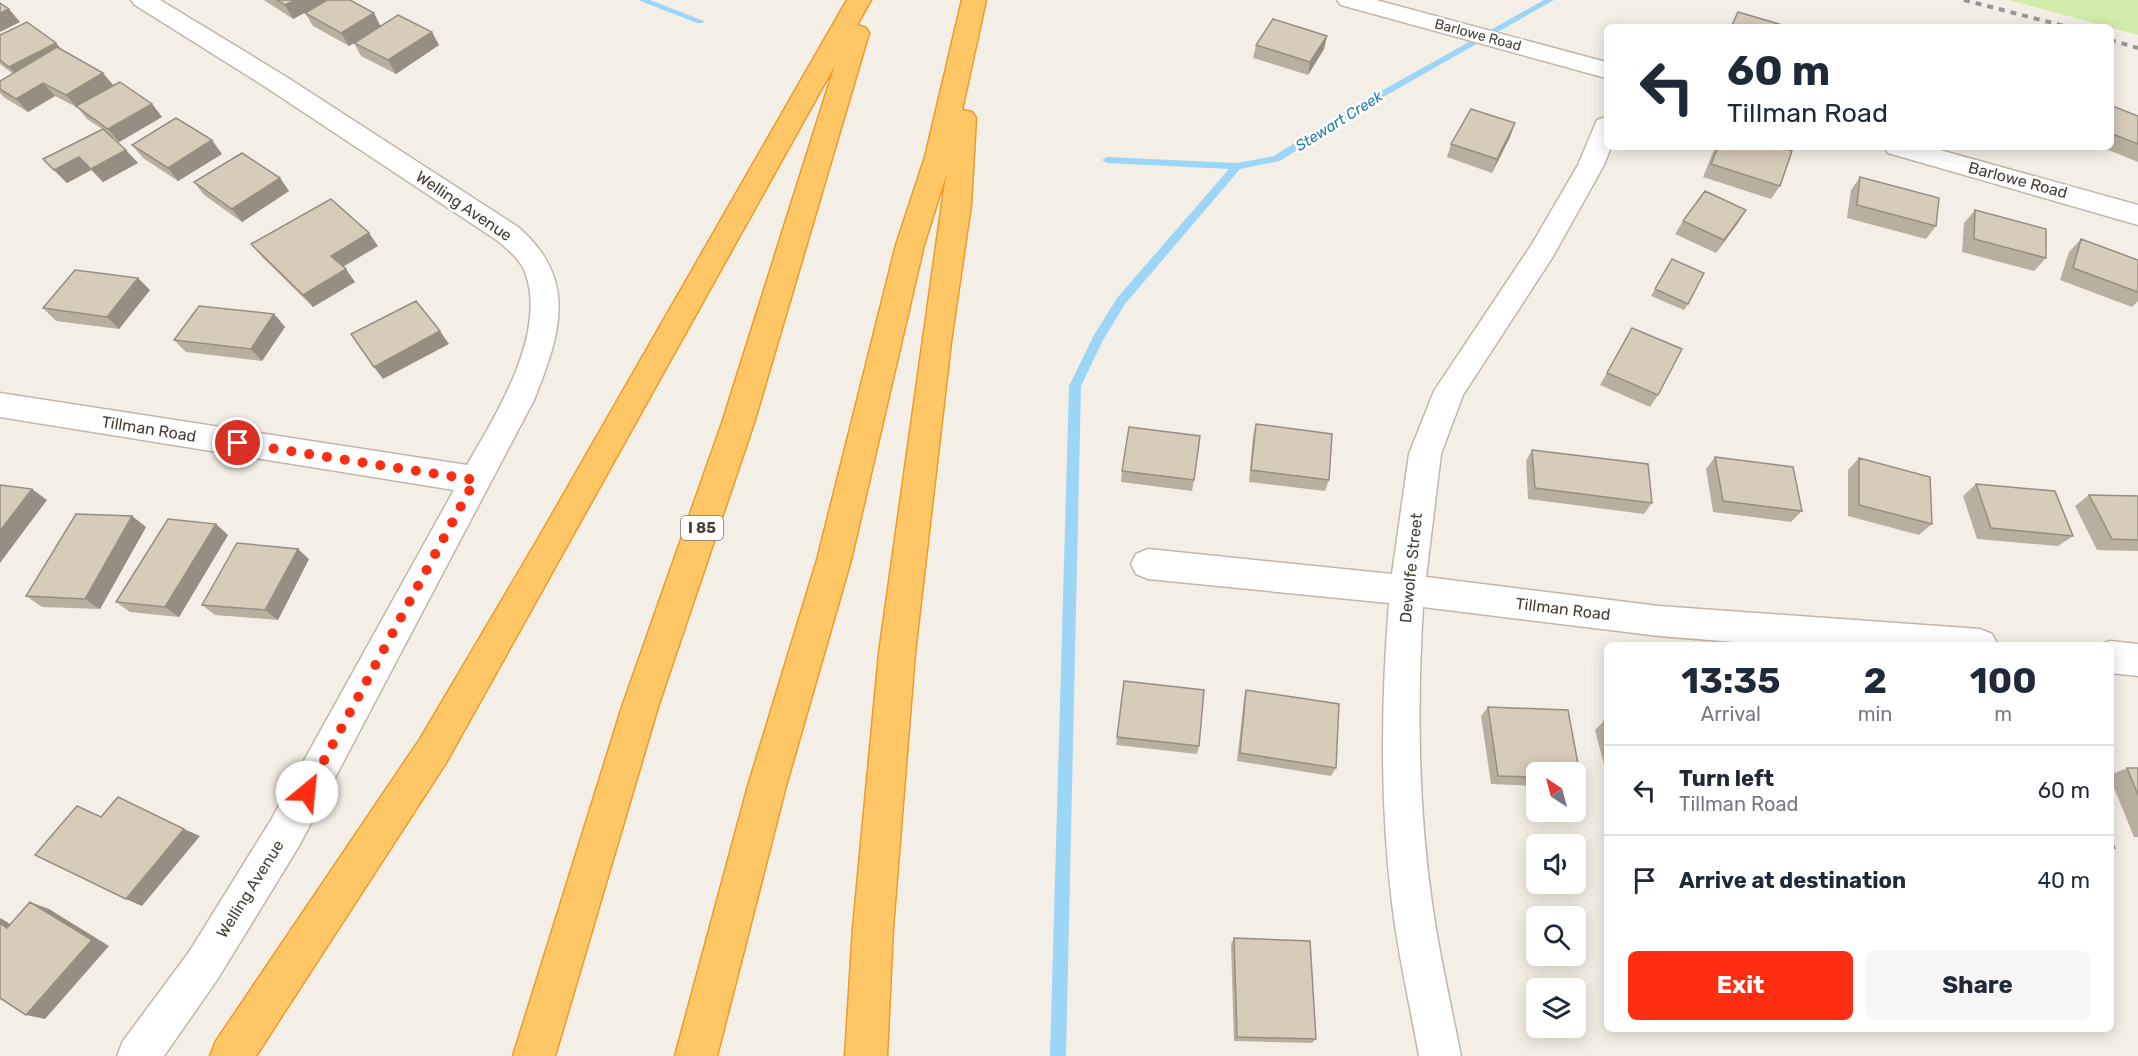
<!DOCTYPE html>
<html lang="en">
<head>
<meta charset="utf-8">
<style>
  :root { --surface:#fff; --page:#f6f6f7; --text:#1f2937; --muted:#747a83; --line:#e0e1e3; --accent:#ff2d12 }
  body { margin:0; font-family:Rubik,sans-serif; background:var(--page); color:var(--text); height:100vh; display:flex; flex-direction:column; font-size:22px; white-space:nowrap }
  * { box-sizing:border-box; margin:0 }
  p { font-size:20px; color:var(--muted) }
  .icon { flex:none; width:33px; height:33px; fill:none; stroke:currentColor; stroke-width:2; stroke-linecap:round; stroke-linejoin:round }
  .map { position:relative; flex:1; overflow:hidden }
  .drawer { position:absolute; left:1604px; top:642px; width:510px; height:390px; display:flex; flex-direction:column; background:var(--surface); border-radius:9px; box-shadow:0 3px 15px #0003 }
  .drawer>* { flex:none }
  .guide { position:absolute; left:1604px; top:24px; width:510px; height:126px; border-radius:9px; box-shadow:0 3px 15px #0003; background:#fff; color:var(--text); overflow:hidden }
  .needle { width:39px; rotate:324deg }
  .fabs { position:absolute; left:1526px; top:762px; display:grid; gap:12px }
  .fabs a { display:grid; place-items:center; width:60px; height:60px; border-radius:9px; background:var(--surface); box-shadow:0 3px 15px #0003; font-size:30px }
  .pin { position:absolute; display:grid; place-items:center; width:51px; height:51px; color:#fff; margin:-26px; border:3px solid #fff; border-radius:50%; box-shadow:0 2px 6px #0007 }
  .me { position:absolute; width:66px; margin:-33px; rotate:28deg; stroke-linejoin:round; filter:drop-shadow(0 0 4px #0008) }
  .turn { display:flex; align-items:center; gap:21px; height:126px; padding:0 24px; font-size:27px }
  .turn .icon { width:78px; height:78px; stroke-width:2.5 }
  .turn b { display:block; font-size:42px; line-height:51px }
  .eta { display:flex; justify-content:space-evenly; align-items:center; height:102px; text-align:center }
  .eta b { font-size:36px; font-weight:700; line-height:42px }
  .button { display:flex; gap:12px; margin-top:auto; padding:12px 24px }
  .button a { flex:1; height:69px; border-radius:9px; background:var(--accent); color:#fff; font-size:24px; font-weight:700; line-height:69px; text-align:center }
  .button a+a { background:var(--page); color:var(--text) }
  ul { padding:0; list-style:none }
  li { display:flex; align-items:center; gap:18px; height:90px; padding:0 24px; border-top:2px solid var(--line) }
  li div { flex:1 }
  li b { display:block; font-size:22px }
  li em { font-style:normal }
  .map>svg:first-child { display:block }
  .green { fill:#d1ecab }
  .lines { fill:none; stroke-linecap:round; stroke-linejoin:round }
  .stream { fill:#9dd5f7; fill-rule:evenodd }
  .street-casing { stroke:#c1b7a8; stroke-width:3 }
  .highway-casing { stroke:#eb9c2a; stroke-width:3 }
  .street { fill:#fff; fill-rule:evenodd }
  .highway { fill:#ffc666; fill-rule:evenodd }
  .rail { stroke:#969696; stroke-width:4; stroke-dasharray:6 6; stroke-linecap:butt }
  .wall { fill:#b9afa0 }
  .shaded-wall { fill:#968e82 }
  .building { fill:#d7cbba; stroke:#968e82; stroke-width:1.5 }
  .route { stroke:#ff2d12; stroke-width:10; stroke-dasharray:0 18 }
  .labels { text-anchor:middle; dominant-baseline:central; stroke-width:5; stroke-linejoin:round; paint-order:stroke }
  .far-street-label { font-size:14px; fill:#484035; stroke:#fff }
  .far-water-label { font-size:15px; font-style:italic; fill:#237db4; stroke:#fff }
  .shield { fill:#fff; stroke:#7f7972; stroke-width:1.5 }
  .shield-label { font-size:15px; font-weight:bold; fill:#484035 }
  .street-label { font-size:16px; fill:#484035; stroke:#fff }
</style>
</head>
<body>
<div class="map">
<svg width="2138" height="1056" viewBox="0 0 2138 1056">
  <rect width="100%" height="100%" fill="#f4efe6"/>
  <path class="green" d="M2008,0H2138V35L2024,4Z"/>
  <g class="lines">
    <path class="stream" d="M638,0H650L704,21L703,23H697Z
      M1544,0H1554L1348,117L1280,161L1240,169L1125,304L1103,340L1081,386L1066,1056H1050L1069,386L1094,335L1117,298L1229,169L1107,163L1102,160L1107,157L1237,163L1274,156L1342,113Z"/>
    <g class="street-casing">
      <path id="street" d="M131,0H160L285,76L518,227C579,279 560,335 534,400L299,846L217,980L164,1056H117L123,1041L189,952L271,820L454,490L0,417V393L467,465C496,414 548,333 525,272C520,259 508,250 498,241L267,88L135,5Z
        M1337,0H1376L1606,62V78L1341,5Z
        M1606,117V147H1611L1604,165L1552,258L1463,395L1441,454L1426,577L1659,606L1980,629L1992,634L1998,645H1772L1659,636L1423,607C1417,705 1418,806 1432,903C1439,954 1451,1005 1461,1056H1419C1410,1005 1398,954 1392,903C1380,804 1381,702 1389,603L1148,579L1136,574L1131,564L1136,554L1148,549L1392,574L1409,454L1434,391L1532,244L1578,165L1597,120Z
        M1884,147H1929L2138,205V225L1888,153Z
        M2110,641L2138,644V676L2110,673V645H2099Z"/>
    </g>
    <g class="highway-casing">
      <path id="highway" d="M847,0H871L857,25L866,28L869,33L754,423L658,707L555,1056H513L622,707L722,423L835,65L446,763L256,1056H210L216,1041L420,739L538,539Z
        M962,0H986L962,110L972,112L976,118L971,205L951,342L915,653L893,928L887,1056H845L853,928L879,653L946,175L924,245L851,560L786,786L717,1056H675L748,786L817,560L896,245L925,157Z"/>
    </g>
    <use href="#street" class="street"/>
    <use href="#highway" class="highway"/>
    <path class="rail" d="M1964,0L2068,27
      M2110,40L2138,48"/>
  </g>
  <path class="wall" d="M264,0H350L381,26L439,45L396,74L361,56L354,43L349,46L313,26L305,13L313,8L293,19Z
    M0,35L62,50L113,85L152,104L162,117L119,142L111,136L138,163L103,182L91,170L67,183L43,159L102,129L87,119L78,108L55,96L28,112L5,98L0,93V81L13,74L0,64Z
    M1327,36L1324,49L1308,75L1253,58L1256,45Z
    M2110,105L2138,116V162L2101,147H2110Z
    M1515,123L1510,137L1492,173L1447,157L1451,144Z
    M132,145L222,154L178,181L143,158Z
    M1715,147H1780V186L1771,199L1703,177Z
    M1860,177L1936,226L1926,239L1847,218L1851,190Z
    M280,178L289,191L242,222L204,195L194,182Z
    M1746,210L1716,253L1675,234L1683,221Z
    M1975,210L2046,258L2034,271L1962,252L1964,223Z
    M2081,239L2138,260V301L2132,307L2060,280L2069,252Z
    M251,244L378,246L343,267L355,282L313,307L262,257Z
    M1672,259L1688,304L1684,310L1651,296Z
    M150,290L119,329L56,321L43,308Z
    M274,314L285,327L262,361L186,352L174,340Z
    M1632,328L1658,395L1650,407L1600,385Z
    M1256,424L1329,480L1325,491L1249,482L1253,436Z
    M1532,450L1652,503L1644,514L1528,499L1526,461Z
    M1715,457L1802,511L1791,522L1713,512L1706,469Z
    M1859,458L1932,524L1919,535L1848,516V470Z
    M1122,471L1194,480L1192,491L1121,482Z
    M1976,484L2073,536L2058,546L1977,539L1963,496Z
    M2089,495L2138,496V551L2097,550L2075,506Z
    M146,527L100,609L42,607L26,596Z
    M228,535L179,617L130,612L116,602Z
    M309,559L278,620L215,615L202,605Z
    M1246,690L1336,768L1331,776L1237,761L1244,699Z
    M1488,707L1568,710L1581,780L1575,785V772H1536V786L1491,784L1481,716Z
    M1604,721H1606V772L1595,730Z
    M1117,737L1199,746L1197,754L1116,745Z
    M2127,768H2138V837H2134L2110,778V775Z
    M1234,938L1316,1039L1312,1043L1234,1041L1231,944Z"/>
  <path class="shaded-wall" d="M295,0H326L327,1L293,19L285,5Z
    M9,9L20,22L0,32V13Z
    M374,13L381,27L349,46L341,33Z
    M432,32L439,45L396,74L388,60Z
    M1327,36L1324,49L1308,75L1310,62Z
    M56,43L67,56L21,80L9,67Z
    M103,73L114,86L76,106L77,108L66,95Z
    M43,83L55,96L28,112L16,99Z
    M152,104L162,117L119,142L108,129Z
    M1515,123L1510,137L1492,173L1497,159Z
    M212,140L222,154L178,181L168,168Z
    M126,150L138,163L103,182L91,169Z
    M79,157L91,170L67,183L54,170Z
    M280,178L289,191L242,222L232,209Z
    M1746,210L1738,223L1716,253L1724,240Z
    M369,233L378,246L340,268L331,256Z
    M346,269L355,282L313,307L303,295Z
    M138,278L150,290L119,329L107,317Z
    M274,314L285,327L262,361L251,349Z
    M440,331L449,344L383,379L374,367Z
    M32,489L47,500L0,563V531Z
    M132,516L146,527L100,609L85,599Z
    M216,524L228,535L179,617L165,607Z
    M298,549L309,559L278,620L265,610Z
    M184,829L200,836L142,906L126,899Z
    M30,902L49,909L109,946L45,1019L26,1015Z
    M0,918L2,919L26,934L7,928L0,923Z"/>
  <path class="building" d="M277,0H295L285,5Z
    M327,0H350L374,13L341,33L305,13Z
    M0,3L9,9L0,13Z
    M1738,12L1789,27H1731Z
    M398,15L432,32L388,60L354,43Z
    M1273,19L1327,36L1310,62L1256,45Z
    M27,22L56,43L9,67L0,60V35Z
    M57,47L103,73L66,95L43,83L16,99L0,89V81Z
    M120,82L152,104L108,129L76,106Z
    M2110,105L2138,116V144L2110,133Z
    M1471,109L1515,123L1497,159L1451,144Z
    M176,118L212,140L168,168L132,145Z
    M103,129L126,150L91,169L79,157L54,170L43,159Z
    M1718,147H1780L1792,151L1780,186L1711,164Z
    M242,153L280,178L232,209L194,182Z
    M1860,177L1939,198L1936,226L1857,205Z
    M1705,191L1746,210L1724,240L1683,221Z
    M331,199L369,233L331,256L346,269L303,295L251,244Z
    M1975,210L2046,229V258L1974,239Z
    M2081,239L2138,260V292L2073,268Z
    M1672,259L1704,273L1688,304L1655,289Z
    M75,270L138,278L107,317L43,308Z
    M416,301L440,331L374,367L351,334Z
    M199,306L274,314L251,349L174,340Z
    M1632,328L1682,349L1658,395L1607,373Z
    M1256,424L1332,434L1329,480L1251,470Z
    M1129,427L1200,436L1194,480L1122,471Z
    M1532,450L1648,464L1652,503L1535,488Z
    M1715,457L1793,467L1802,511L1723,501Z
    M1859,458L1930,477L1932,524L1859,505Z
    M1976,484L2055,491L2073,536L1991,528Z
    M0,485L32,489L0,531Z
    M2089,495L2138,496V540L2112,539Z
    M76,514L132,516L85,599L26,596Z
    M168,519L216,524L165,607L116,602Z
    M237,543L298,549L265,610L202,605Z
    M1124,681L1204,690L1199,746L1117,737Z
    M1246,690L1339,704L1336,768L1240,753Z
    M1488,707L1568,710L1581,780L1575,779V772H1536V777L1498,776Z
    M1604,721H1606V731Z
    M2127,768H2138V795Z
    M118,797L184,829L126,899L35,855L77,806L101,817Z
    M2110,838L2115,848H2110Z
    M30,902L92,940L26,1015L0,998V923L7,928Z
    M1234,938L1310,941L1316,1039L1237,1037Z"/>
  <g class="lines">
    <path class="route" d="M238,443L475,480L307,792"/>
  </g>
  <g class="labels">
    <g class="far-street-label">
      <text transform="translate(1478 35) rotate(15)">Barlowe Road</text>
    </g>
    <g class="far-water-label">
      <text transform="translate(1339 121) rotate(-32)">Stewart Creek</text>
    </g>
    <rect class="shield" x="681" y="516" width="42" height="24" rx="4.5"/>
    <g class="shield-label">
      <text x="702" y="528">I 85</text>
    </g>
    <g class="street-label">
      <text transform="translate(2018 180) rotate(15)">Barlowe Road</text>
      <text transform="translate(464 206) rotate(34)">Welling Avenue</text>
      <text transform="translate(149 429) rotate(9)">Tillman Road</text>
      <text transform="translate(1411 568) rotate(-84)">Dewolfe Street</text>
      <text transform="translate(1563 609) rotate(7)">Tillman Road</text>
      <text transform="translate(250 889) rotate(-58)">Welling Avenue</text>
    </g>
  </g>
</svg>
<div class="fabs">
<a><svg class="needle" viewBox="-14 -14 28 28"><path d="M0-13l5 13h-10z" fill="#e53935"/><path d="M0 13l5-13h-10z" fill="#747a83"/></svg></a>
<a><svg class="icon" aria-label="sound" viewBox="0 0 24 24"><path d="M4 9h4l5-4v14l-5-4H4zM17 9q2 3 0 6"/></svg></a>
<a><svg class="icon" aria-label="search" viewBox="0 0 24 24"><circle cx="10" cy="10" r="6"/><path d="M15 15l6 6"/></svg></a>
<a><svg class="icon" aria-label="layers" viewBox="0 0 24 24"><path d="M12 4l9 5-9 5-9-5zM3 14l9 5 9-5"/></svg></a>
</div>
<div class="pin" style="left:238px;top:443px;background:#d93025"><svg class="icon" aria-label="arrive" viewBox="0 0 24 24"><path d="M6 21V4h12l-3 4 3 4H6"/></svg></div>
<svg class="me" style="left:307px;top:792px" viewBox="-20 -20 40 40"><circle r="19" fill="#fff"/><path d="M0-13L10 11 0 6-10 11z" fill="#ff2d12"/></svg>
<div class="guide">
<div class="turn"><svg class="icon" aria-label="left" viewBox="0 0 24 24"><path d="M17 20v-9H6M10 6l-5 5 5 5"/></svg><div><b>60 m</b>Tillman Road</div></div>
</div>
<section class="drawer">
<div class="eta">
<div><b>13:35</b><p>Arrival</p></div>
<div><b>2</b><p>min</p></div>
<div><b>100</b><p>m</p></div>
</div>
<ul>
<li><svg class="icon" aria-label="left" viewBox="0 0 24 24"><path d="M17 20v-9H6M10 6l-5 5 5 5"/></svg><div><b>Turn left</b><p>Tillman Road</p></div><em>60 m</em></li>
<li><svg class="icon" aria-label="arrive" viewBox="0 0 24 24"><path d="M6 21V4h12l-3 4 3 4H6"/></svg><div><b>Arrive at destination</b></div><em>40 m</em></li>
</ul>
<div class="button"><a>Exit</a><a>Share</a></div>
</section>
</div>
</body>
</html>
